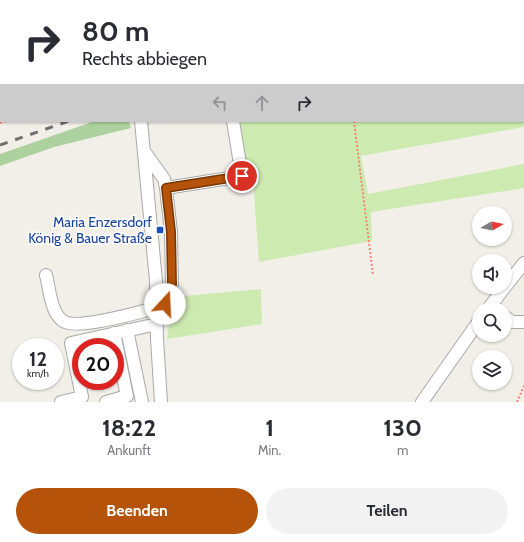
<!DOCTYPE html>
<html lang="de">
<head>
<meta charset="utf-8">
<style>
  :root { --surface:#fff; --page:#f2f2f3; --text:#2b2b33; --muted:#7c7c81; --accent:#b45309 }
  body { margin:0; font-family:Cabin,sans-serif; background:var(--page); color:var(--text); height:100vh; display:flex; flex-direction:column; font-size:15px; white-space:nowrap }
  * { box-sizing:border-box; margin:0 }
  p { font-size:13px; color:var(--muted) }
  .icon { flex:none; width:22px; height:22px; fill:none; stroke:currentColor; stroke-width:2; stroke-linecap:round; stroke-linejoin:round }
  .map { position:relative; height:402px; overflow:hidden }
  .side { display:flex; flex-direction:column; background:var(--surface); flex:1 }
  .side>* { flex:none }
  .guide { position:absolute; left:0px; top:0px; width:524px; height:122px; box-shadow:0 1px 3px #0004; background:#fff; color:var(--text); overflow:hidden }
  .needle { width:26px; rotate:81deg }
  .tools { position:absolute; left:472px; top:206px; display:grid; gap:8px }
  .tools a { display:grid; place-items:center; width:40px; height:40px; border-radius:50%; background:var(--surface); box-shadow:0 1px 3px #0004; font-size:20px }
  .speed { position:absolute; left:12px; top:338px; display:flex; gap:8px; font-size:20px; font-weight:700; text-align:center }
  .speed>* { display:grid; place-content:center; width:52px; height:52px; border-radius:50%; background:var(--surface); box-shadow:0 1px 3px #0004; line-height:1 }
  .speed small { font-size:10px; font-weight:400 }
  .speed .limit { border:6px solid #d22; background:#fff; color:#111 }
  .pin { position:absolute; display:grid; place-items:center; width:34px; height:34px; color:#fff; margin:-17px; border:2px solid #fff; border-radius:50%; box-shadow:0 1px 4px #0007 }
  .me { position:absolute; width:44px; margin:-22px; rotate:20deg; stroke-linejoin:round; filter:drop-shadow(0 0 3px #0008) }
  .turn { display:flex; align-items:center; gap:14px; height:84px; padding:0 16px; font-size:18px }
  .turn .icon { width:52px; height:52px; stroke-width:2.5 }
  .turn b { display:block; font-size:28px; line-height:34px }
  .lanes { display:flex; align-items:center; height:38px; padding:0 16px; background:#0003; justify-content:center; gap:20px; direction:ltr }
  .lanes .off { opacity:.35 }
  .eta { display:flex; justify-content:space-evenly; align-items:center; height:68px; text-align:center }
  .eta b { font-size:24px; font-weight:800; line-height:28px }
  .button { display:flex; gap:8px; margin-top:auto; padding:8px 16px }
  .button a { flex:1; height:46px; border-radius:24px; background:var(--accent); color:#fff; font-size:16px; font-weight:800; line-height:46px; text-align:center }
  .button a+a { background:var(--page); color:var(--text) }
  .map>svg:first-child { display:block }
  .grass { fill:#cdebb0 }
  .forest { fill:#add19e }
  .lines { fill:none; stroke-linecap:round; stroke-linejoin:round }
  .minor-casing { stroke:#a9a9a9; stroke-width:14 }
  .path { stroke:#fa8072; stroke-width:2; stroke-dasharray:2 2; stroke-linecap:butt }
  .minor { stroke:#fff; stroke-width:12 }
  .rail { stroke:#707070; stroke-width:3; stroke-dasharray:8 8; stroke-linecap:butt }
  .route-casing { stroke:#753606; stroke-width:10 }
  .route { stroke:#b45309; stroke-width:7 }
  .transit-dot { fill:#1a4fb4; stroke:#fff; stroke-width:1.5 }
  .labels { text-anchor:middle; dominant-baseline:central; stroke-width:3; stroke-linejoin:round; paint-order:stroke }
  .transit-label { font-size:14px; fill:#164399; stroke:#fff; text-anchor:end }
</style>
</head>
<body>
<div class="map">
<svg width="524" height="402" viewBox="0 0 524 402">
  <rect width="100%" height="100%" fill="#f2efe9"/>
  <path class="grass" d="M524,62V127L361,156L368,194L524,164V188L371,212L372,241L259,262L253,181L247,182L238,121H523V63Z
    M261,289L262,324L167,339L173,297Z"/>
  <path class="forest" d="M95,121H129L131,128L54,147L0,166V154Z"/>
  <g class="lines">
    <g class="minor-casing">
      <path id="minor" d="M128,0V1
        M333,0V1
        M356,1L360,0
        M141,121L156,281L157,339L161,402
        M166,188L242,176L233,121
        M46,275C49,287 50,301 55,311C56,314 60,319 63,321C76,330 132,314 148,310L157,308L165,304L172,284L171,232L166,188L164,179L144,151
        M505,287L524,263
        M488,309L505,287
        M505,317L512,322H524
        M127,330L142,402
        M61,402L82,397L71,343L157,324
        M106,402L127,396L114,333
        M422,402L479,321"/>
    </g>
    <path class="path" d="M523,30H524
      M523,57H524
      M523,70H524
      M354,121L373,275
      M0,123L6,121
      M517,402L524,386"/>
    <use href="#minor" class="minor"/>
    <path class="rail" d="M456,1L460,0
      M480,1L484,0
      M0,145L69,121"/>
  </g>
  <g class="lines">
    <g class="route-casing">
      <path id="route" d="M165,304L172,284L171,232L166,188L242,176"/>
    </g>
    <use href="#route" class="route"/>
  </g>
  <rect class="transit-dot" x="156" y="226" width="8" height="8" rx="2"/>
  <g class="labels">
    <g class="transit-label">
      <text x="152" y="222">Maria Enzersdorf<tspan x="152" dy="16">König &amp; Bauer Straße</tspan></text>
    </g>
  </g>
</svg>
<div class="tools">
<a><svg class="needle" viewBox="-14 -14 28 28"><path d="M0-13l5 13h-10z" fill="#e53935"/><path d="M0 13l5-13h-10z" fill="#7c7c81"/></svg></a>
<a><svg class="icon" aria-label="sound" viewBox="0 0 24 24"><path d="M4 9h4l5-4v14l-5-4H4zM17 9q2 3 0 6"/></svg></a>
<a><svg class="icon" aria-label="search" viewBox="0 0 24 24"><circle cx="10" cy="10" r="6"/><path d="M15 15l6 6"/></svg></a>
<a><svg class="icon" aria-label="layers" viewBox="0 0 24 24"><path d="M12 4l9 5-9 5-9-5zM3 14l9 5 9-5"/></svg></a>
</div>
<div class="speed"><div>12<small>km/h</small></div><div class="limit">20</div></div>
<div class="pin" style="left:242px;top:176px;background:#d93025"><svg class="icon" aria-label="arrive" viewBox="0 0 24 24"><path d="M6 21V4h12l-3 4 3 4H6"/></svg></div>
<svg class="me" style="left:165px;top:304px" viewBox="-20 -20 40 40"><circle r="19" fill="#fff"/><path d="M0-13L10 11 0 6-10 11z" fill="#b45309"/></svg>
<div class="guide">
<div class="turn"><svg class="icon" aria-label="right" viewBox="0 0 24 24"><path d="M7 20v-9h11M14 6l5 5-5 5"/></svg><div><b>80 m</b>Rechts abbiegen</div></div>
<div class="lanes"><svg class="icon off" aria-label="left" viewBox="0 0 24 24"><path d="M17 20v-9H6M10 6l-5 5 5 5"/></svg><svg class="icon off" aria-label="ahead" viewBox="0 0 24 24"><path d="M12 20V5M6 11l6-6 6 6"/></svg><svg class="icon" aria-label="right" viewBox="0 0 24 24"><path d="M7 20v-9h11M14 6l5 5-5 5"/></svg></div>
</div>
</div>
<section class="side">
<div class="eta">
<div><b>18:22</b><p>Ankunft</p></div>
<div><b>1</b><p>Min.</p></div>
<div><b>130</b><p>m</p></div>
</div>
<div class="button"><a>Beenden</a><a>Teilen</a></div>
</section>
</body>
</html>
